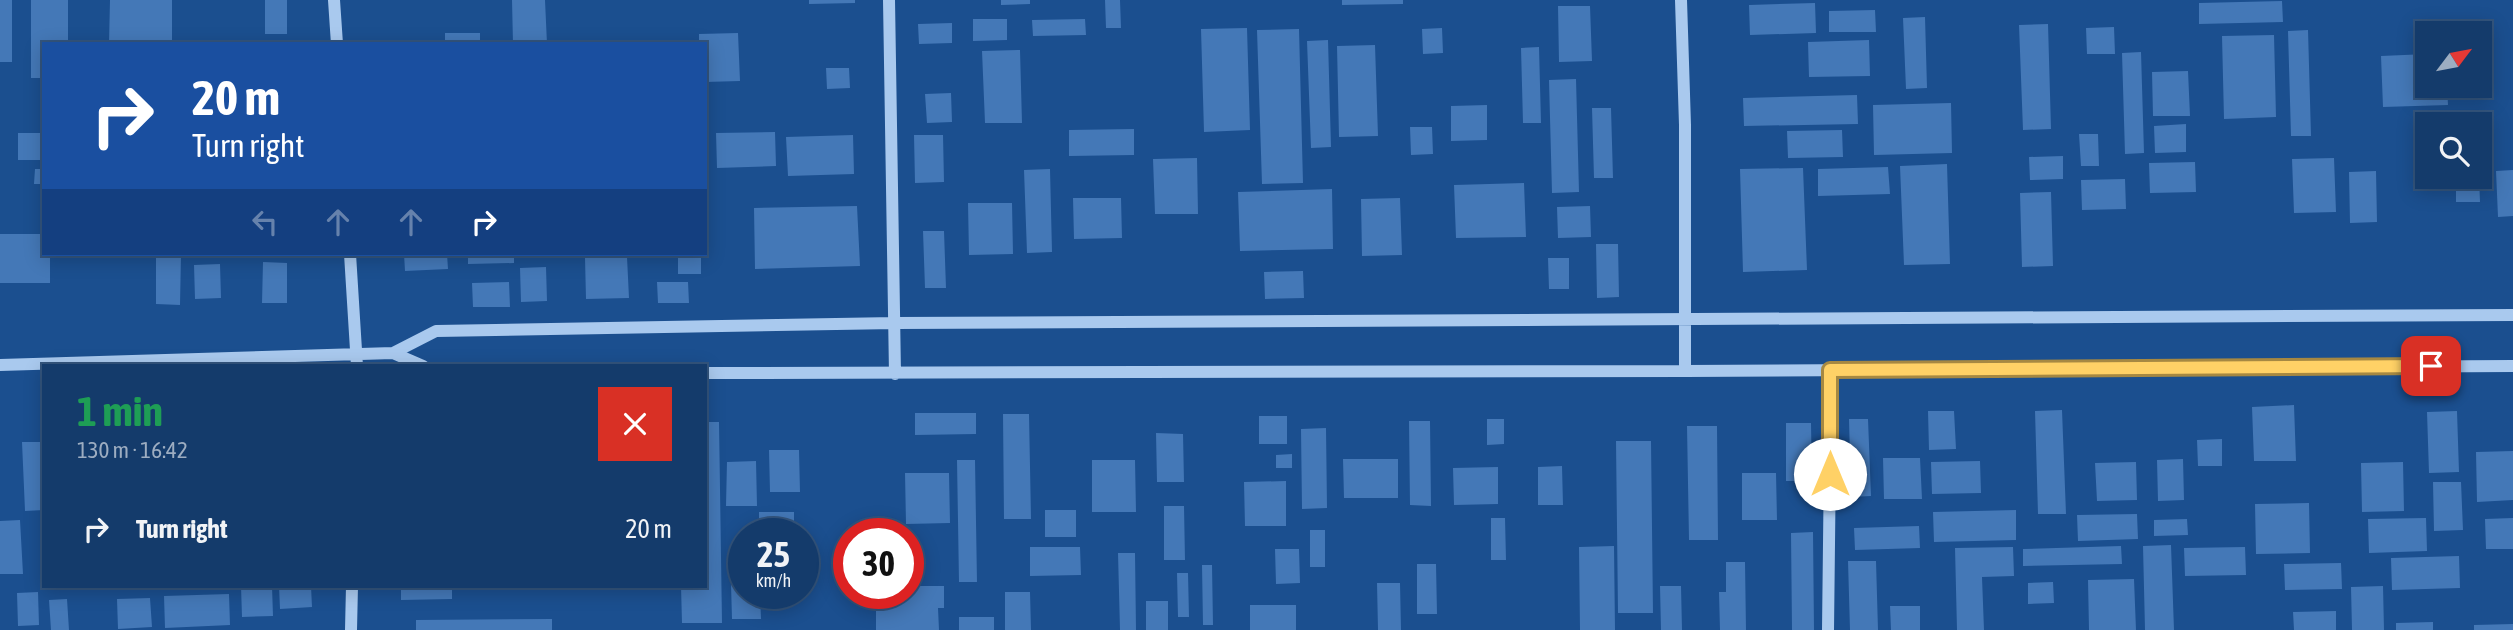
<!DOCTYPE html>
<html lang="en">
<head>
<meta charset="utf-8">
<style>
  :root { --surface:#143b6b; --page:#1d4271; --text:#f1f3f6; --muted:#9dadc1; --line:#33557e }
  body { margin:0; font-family:"Asap Condensed",sans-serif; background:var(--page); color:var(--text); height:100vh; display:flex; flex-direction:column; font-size:26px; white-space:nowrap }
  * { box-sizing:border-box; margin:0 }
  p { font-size:23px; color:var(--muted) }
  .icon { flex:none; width:38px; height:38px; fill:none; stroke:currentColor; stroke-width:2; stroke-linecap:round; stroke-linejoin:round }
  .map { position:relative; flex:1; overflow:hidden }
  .sheet { position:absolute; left:42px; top:364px; width:665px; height:224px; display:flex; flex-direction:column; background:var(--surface); border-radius:0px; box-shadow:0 4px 18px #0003,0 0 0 2px var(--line) }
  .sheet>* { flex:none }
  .top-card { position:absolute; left:42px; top:42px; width:665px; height:214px; border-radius:0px; box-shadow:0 4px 18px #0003,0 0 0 2px var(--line); background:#1a4fa0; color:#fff; overflow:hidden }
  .needle { width:46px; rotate:58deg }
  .buttons { position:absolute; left:2415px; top:21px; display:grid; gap:14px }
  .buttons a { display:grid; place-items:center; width:77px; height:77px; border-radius:0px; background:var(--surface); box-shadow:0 4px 18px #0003,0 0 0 2px var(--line); font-size:35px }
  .speed { position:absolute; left:728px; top:518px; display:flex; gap:14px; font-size:35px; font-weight:700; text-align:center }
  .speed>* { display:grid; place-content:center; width:91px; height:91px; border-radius:50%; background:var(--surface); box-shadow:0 4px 18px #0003,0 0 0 2px var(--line); line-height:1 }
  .speed small { font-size:18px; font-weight:400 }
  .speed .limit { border:10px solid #d22; background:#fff; color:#111 }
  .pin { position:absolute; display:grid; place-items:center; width:60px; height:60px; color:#fff; margin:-30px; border-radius:14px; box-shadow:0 4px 10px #0006 }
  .me { position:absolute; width:77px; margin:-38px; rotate:0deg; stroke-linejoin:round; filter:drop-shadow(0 0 5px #0008) }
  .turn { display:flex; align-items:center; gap:24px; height:147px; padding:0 35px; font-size:32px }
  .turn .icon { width:91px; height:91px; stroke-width:2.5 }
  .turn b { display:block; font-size:49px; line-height:60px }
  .lanes { display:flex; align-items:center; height:66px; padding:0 35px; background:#0003; justify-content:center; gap:35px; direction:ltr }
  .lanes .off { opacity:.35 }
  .round { display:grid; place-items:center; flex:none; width:74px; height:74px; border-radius:0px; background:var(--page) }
  .headline { display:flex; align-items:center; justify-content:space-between; height:119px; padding:0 35px }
  h1 { font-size:42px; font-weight:700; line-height:52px; color:#1e9e55 }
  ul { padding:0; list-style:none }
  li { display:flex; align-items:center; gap:21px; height:91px; padding:0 35px }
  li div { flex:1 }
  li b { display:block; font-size:26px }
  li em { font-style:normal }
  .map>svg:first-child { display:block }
  .building { fill:#4478b7 }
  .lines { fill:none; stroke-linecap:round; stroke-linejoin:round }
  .minor { stroke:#a9c9ee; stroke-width:12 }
  .route-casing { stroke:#a68842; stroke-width:18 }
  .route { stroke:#ffd166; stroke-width:12 }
</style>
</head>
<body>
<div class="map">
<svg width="2513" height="630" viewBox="0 0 2513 630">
  <rect width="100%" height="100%" fill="#1b4f8f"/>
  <path class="building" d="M0,0H12V62H0Z
    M31,0H68V44H44V78H31Z
    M110,0H172V44H109Z
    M265,0H287V34H265Z
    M512,0H545L547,44H513Z
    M809,0H855V3L809,4Z
    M1001,0H1030V4L1001,5Z
    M1105,0H1120L1121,28H1106Z
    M1342,0H1403V4L1342,5Z
    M2282,1L2283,22L2199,24V3Z
    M1815,3L1816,33L1750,35L1749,5Z
    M1558,6H1590L1592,61L1559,62Z
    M1875,10L1876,32H1829V11Z
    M1925,17L1927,88L1906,89L1903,18Z
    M973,19H1007V40L973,41Z
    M1085,19L1086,35L1033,36L1032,20Z
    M952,23V43L919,44L918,24Z
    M2048,24L2051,129L2023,130L2019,25Z
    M2114,27L2115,54H2087L2086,28Z
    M1247,28L1250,130L1204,132L1201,29Z
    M1442,28L1443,53L1423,54L1422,29Z
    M1299,29L1303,183L1262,184L1257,30Z
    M2308,30L2311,136H2291L2288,31Z
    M445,33H480V44H445Z
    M738,33L740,81L705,82V44H699V34Z
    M2274,35L2276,117L2224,119L2222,36Z
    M1328,40L1331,147L1311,148L1307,41Z
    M1869,40L1870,76L1809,77L1808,42Z
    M1375,45L1378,136L1339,137L1337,46Z
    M1539,47L1541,123H1523L1521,48Z
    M1020,50L1022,123H985L982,51Z
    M2141,52L2144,153L2125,154L2122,53Z
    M2427,54V86H2447L2448,105L2383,107L2381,56Z
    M826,68H849L850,88L827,89Z
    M2188,71L2190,116H2153L2152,72Z
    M1576,79L1579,192L1552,193L1549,80Z
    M951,93L952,122L927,123L925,94Z
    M1857,95L1858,124L1744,126L1743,98Z
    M1951,103L1952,153L1874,155L1873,105Z
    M1487,105V140L1451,141V106Z
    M1592,108H1611L1613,178H1594Z
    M2186,124V152L2155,153L2154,126Z
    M1410,127H1432L1433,154L1411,155Z
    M1134,129V155L1069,156V130Z
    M1842,130L1843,157L1788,158L1787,131Z
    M775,132L776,166L717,168L716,133Z
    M18,133H44V160H18Z
    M2079,134H2098L2099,166H2081Z
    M853,135L854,174L788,176L786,137Z
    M914,135H943L944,182L915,183Z
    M2063,156V179L2030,180L2029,157Z
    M1197,158L1198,214H1155L1153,159Z
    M2334,158L2336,212L2294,213L2292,159Z
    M2195,162L2196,192L2150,193L2149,163Z
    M1947,164L1950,264L1904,265L1900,166Z
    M1888,167L1890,194L1818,196V169Z
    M1803,168L1807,270L1743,272L1740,169Z
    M35,169H44V184H34Z
    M1050,169L1052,252L1027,253L1024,170Z
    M2513,170V216L2498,217L2496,171Z
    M2376,171L2377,222L2350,223L2349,172Z
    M2456,177H2479L2480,202H2456Z
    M2125,179L2126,209L2082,210L2081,180Z
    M1524,183L1526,237L1456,238L1454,185Z
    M1332,189L1333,249L1240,251L1238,192Z
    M2051,192L2053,266L2022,267L2020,193Z
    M1073,198H1121L1122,238L1074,239Z
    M1400,198L1402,255L1362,256L1361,199Z
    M968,203H1012L1013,254L969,255Z
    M857,206L860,266L755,269L754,208Z
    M1590,206L1591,237L1558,238L1557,207Z
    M923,231H944L946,288H925Z
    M0,234H44V254H50V283H0Z
    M1596,244H1618L1619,297L1597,298Z
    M156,254H181L180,305L156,304Z
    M198,254H253V257H198Z
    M404,254H447L448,269L405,271Z
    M468,254H514V263L468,264Z
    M678,254H701V274H678Z
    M627,257L629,298L586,299L585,258Z
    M1548,258H1569V289H1549Z
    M263,262L287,263V303H262Z
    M220,264L221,298L195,299L194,265Z
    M546,267L547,301L521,302L520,268Z
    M1303,271L1304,298L1265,299L1264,272Z
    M509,282L510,307H473L472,283Z
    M657,282H688L689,303H658Z
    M2294,405L2296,461H2254L2252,407Z
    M2062,410L2066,514H2038L2035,411Z
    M1928,411H1954L1956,449L1929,450Z
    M2457,411L2459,472L2429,473L2427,412Z
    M915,413H976V434L915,435Z
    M1003,414H1029L1031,519H1004Z
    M1259,416H1287V444H1259Z
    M1487,419H1504V444L1487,445Z
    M1849,419H1868L1871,496L1851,497Z
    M1409,421H1430L1431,506L1410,505Z
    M705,422H719L722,623H682L681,586H705Z
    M1786,423H1811L1812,481H1786Z
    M1687,426H1717L1718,540H1689Z
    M1326,428L1327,508L1302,509L1301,429Z
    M1156,433L1183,434L1184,482H1157Z
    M2222,439V466H2198L2197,440Z
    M1616,441H1651L1653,613H1618Z
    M22,442H44V510L25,511Z
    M769,450H799L800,492H770Z
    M2513,451V500L2477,502L2476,452Z
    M1292,454V468H1276V455Z
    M1883,458H1920L1922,499H1884Z
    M1343,459H1398V498H1344Z
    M2183,459L2184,500L2158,501L2157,460Z
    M957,460H975L977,582H959Z
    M1092,460H1135L1136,512H1092Z
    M756,461L757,506H726L727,462Z
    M1980,461L1981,493L1932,494L1931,462Z
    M2136,462L2137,500L2097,501L2095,463Z
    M2403,462L2404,511L2362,512L2361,463Z
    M1562,466L1563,505H1538V467Z
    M1498,467V504L1454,505L1453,468Z
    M905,473H949L950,523L906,524Z
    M1742,473H1776L1777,520H1742Z
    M1286,481V526H1245L1244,482Z
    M2433,482H2461L2463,530L2434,531Z
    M2309,503L2310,553L2256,554L2255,504Z
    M1164,506H1184L1185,560H1164Z
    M1045,510H1076V537H1045Z
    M2016,510V540L1934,542L1933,512Z
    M759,512H794V534H759Z
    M2137,514L2138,539L2078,541L2077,515Z
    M1491,518H1505L1506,560H1491Z
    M2426,518L2427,551L2369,553L2368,519Z
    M2513,518V549H2486L2485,519Z
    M2187,519L2188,535L2154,536V520Z
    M20,520L23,574H0V521Z
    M1919,526L1920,548L1855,550L1854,528Z
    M1310,530H1325V567H1310Z
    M1813,532L1814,630H1792L1791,533Z
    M2171,545L2174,630H2145L2143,546Z
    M1614,546L1615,630H1580L1579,547Z
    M2121,546L2122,564L2023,566V549Z
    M1030,547H1080L1081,575L1030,576Z
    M2013,547L2014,576L1982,577L1984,630H1957L1955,548Z
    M2245,547L2246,575L2185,576L2184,548Z
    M1275,549H1299L1300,583L1276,584Z
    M1118,553H1135L1136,630H1120Z
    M2459,556L2460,588L2392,590L2391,558Z
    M1848,561H1876L1878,630H1850Z
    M1726,562H1745L1746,630H1720L1719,592H1726Z
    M2341,563L2342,589L2285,590L2284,564Z
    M1417,564H1436L1437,614H1417Z
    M1202,565H1212L1213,625H1203Z
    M1177,573H1188L1189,617H1178Z
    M2134,579L2136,630H2089L2088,580Z
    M2053,582L2054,603L2028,604V583Z
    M1377,583H1400L1401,630H1378Z
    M731,584H744V593H760L761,619H732Z
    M241,586H272L273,616L242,617Z
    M279,586H311L312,607L280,609Z
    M401,586H452V599L401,600Z
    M908,586H944V608H938L939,630H876V593H908Z
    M1660,586H1681L1682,630H1661Z
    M2383,586L2384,630H2352L2351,587Z
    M38,592L39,625L18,626L17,593Z
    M1005,592H1030L1031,630H1005Z
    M229,594L230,625L165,628L164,596Z
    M150,598L152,627L118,629L117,599Z
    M67,599L69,630H51L49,600Z
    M1146,601H1168V630H1146Z
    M1250,605H1296V630H1250Z
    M1890,606H1920V630H1891Z
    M2336,611V630H2294L2293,612Z
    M959,617H994V630H959Z
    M552,619V630H416V620Z
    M2433,622V630H2396V623Z
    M2513,624V630H2474V625Z"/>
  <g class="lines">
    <path class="minor" d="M334,0L337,44
      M889,0L895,374
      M1681,0L1685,125V371
      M350,254L357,366
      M393,353L436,331L895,323L2513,315
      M0,365L393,353L423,366
      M705,373L1685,371L2513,366
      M351,630L352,586
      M1828,630L1831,370"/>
  </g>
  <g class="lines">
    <g class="route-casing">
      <path id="route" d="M1830,474V370L2431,366"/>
    </g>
    <use href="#route" class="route"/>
  </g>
</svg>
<div class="buttons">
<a><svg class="needle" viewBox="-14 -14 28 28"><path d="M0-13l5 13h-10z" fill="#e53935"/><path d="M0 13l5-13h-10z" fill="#9dadc1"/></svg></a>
<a><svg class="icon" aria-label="search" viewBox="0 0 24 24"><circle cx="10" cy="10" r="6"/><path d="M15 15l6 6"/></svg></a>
</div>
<div class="speed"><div>25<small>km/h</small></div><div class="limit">30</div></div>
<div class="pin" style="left:2431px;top:366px;background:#d93025"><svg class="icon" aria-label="arrive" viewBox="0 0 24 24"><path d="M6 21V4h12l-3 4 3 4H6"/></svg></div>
<svg class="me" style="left:1830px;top:474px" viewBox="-20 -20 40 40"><circle r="19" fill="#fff"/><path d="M0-13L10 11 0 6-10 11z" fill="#ffd166"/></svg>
<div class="top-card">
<div class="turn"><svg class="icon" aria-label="right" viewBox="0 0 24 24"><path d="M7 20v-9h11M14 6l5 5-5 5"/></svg><div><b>20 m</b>Turn right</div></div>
<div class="lanes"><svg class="icon off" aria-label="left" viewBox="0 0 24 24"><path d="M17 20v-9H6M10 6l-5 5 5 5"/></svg><svg class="icon off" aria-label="ahead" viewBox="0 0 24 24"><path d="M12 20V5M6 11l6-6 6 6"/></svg><svg class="icon off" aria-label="ahead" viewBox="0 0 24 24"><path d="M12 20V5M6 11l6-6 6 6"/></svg><svg class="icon" aria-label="right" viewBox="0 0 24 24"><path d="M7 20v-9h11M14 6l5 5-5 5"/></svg></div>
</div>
<section class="sheet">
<div class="headline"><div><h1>1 min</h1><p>130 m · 16:42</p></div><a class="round" style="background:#d93025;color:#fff"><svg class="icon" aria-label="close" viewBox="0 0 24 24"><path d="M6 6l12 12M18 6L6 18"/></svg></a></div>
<ul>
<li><svg class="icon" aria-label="right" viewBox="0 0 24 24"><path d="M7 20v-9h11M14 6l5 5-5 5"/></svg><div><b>Turn right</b></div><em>20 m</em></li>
</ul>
</section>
</div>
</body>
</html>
